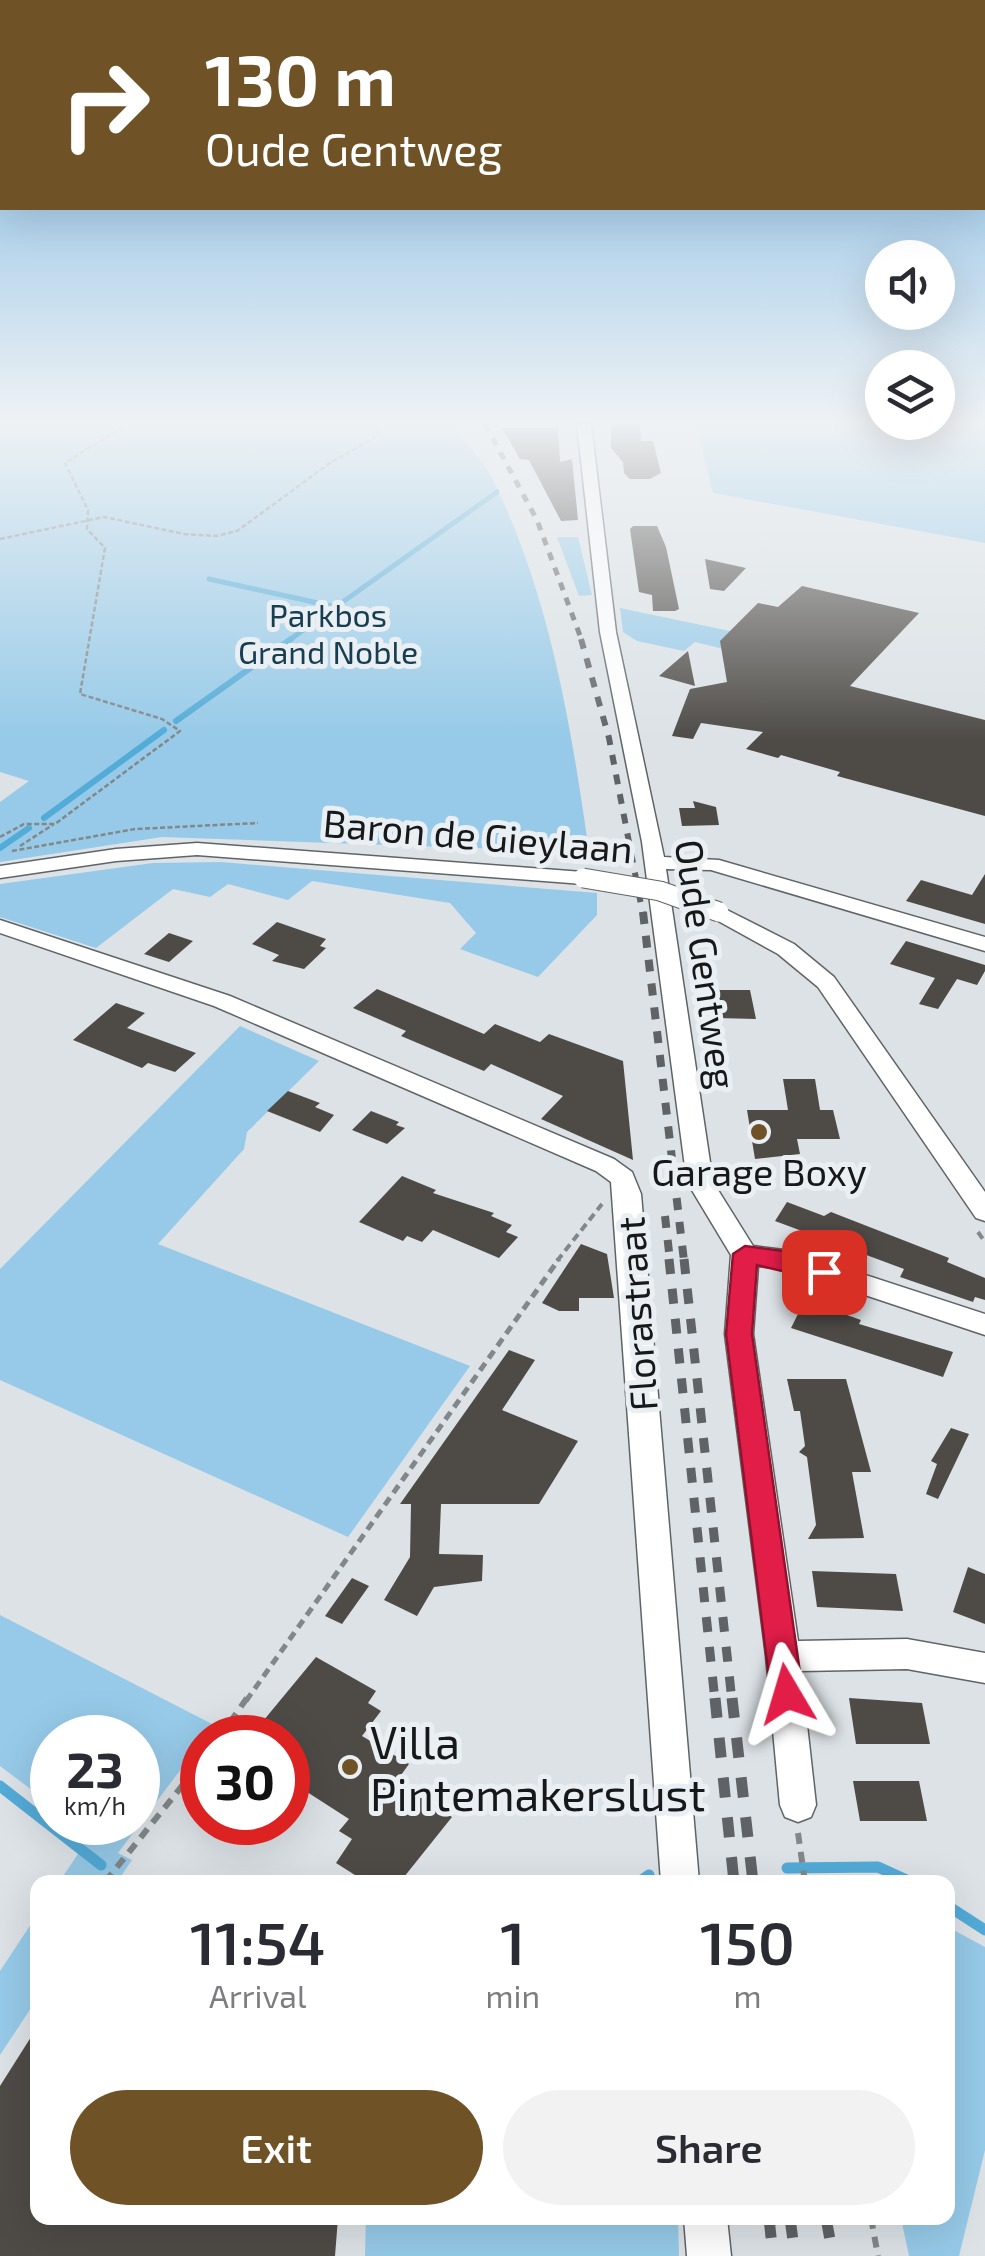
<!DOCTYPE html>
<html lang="en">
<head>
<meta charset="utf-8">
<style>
  :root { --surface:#fff; --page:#f2f2f3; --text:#2b2b33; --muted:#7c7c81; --accent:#705227 }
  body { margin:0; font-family:"Exo 2",sans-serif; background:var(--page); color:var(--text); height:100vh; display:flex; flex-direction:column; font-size:38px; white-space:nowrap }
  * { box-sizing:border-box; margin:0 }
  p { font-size:32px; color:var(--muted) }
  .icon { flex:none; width:55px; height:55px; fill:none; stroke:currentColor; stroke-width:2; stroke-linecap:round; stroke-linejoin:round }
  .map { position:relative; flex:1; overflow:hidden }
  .side { position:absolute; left:30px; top:1875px; width:925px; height:350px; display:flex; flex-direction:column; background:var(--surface); border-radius:20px; box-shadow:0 10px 40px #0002 }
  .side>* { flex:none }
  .banner { position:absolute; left:0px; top:0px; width:985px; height:210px; box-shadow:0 10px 40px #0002; background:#705227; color:#fff; overflow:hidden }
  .buttons { position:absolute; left:865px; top:240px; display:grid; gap:20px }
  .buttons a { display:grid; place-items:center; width:90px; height:90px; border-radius:50%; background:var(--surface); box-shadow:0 10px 40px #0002; font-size:50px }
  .speed { position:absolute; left:30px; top:1715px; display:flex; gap:20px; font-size:50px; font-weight:700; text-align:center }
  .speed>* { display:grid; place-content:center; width:130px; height:130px; border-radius:50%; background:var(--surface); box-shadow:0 10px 40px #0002; line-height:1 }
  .speed small { font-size:25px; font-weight:400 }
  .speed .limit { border:15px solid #d22; background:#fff; color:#111 }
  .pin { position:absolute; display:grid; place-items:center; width:85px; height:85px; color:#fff; margin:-42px; border-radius:20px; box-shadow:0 5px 15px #0006 }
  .me { position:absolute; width:110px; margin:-55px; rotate:353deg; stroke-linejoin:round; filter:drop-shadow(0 0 8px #0008) }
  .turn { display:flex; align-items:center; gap:35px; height:210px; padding:0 40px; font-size:45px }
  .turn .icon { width:130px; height:130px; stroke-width:2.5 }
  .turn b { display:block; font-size:70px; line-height:85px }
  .eta { display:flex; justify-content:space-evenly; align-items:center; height:170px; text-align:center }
  .eta b { font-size:60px; font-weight:600; line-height:70px }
  .primary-button { display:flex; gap:20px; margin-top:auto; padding:20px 40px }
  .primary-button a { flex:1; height:115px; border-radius:60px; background:var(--accent); color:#fff; font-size:40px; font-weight:600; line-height:115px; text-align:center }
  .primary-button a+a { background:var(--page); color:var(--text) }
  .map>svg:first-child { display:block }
  .green { fill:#96cae8 }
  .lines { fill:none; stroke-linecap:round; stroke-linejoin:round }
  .stream-far2 { stroke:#53abd8; stroke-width:5 }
  .stream-far1 { stroke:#53abd8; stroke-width:6 }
  .stream { stroke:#53abd8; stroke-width:11 }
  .building { fill:#4e4b47 }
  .minor-casing { stroke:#5f6467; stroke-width:3 }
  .path-far3 { stroke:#828789; stroke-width:2.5; stroke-dasharray:5 2.5; stroke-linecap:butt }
  .path-far2 { stroke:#828789; stroke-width:4; stroke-dasharray:8 5; stroke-linecap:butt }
  .path-far1 { stroke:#828789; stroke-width:5; stroke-dasharray:9 6; stroke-linecap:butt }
  .path { stroke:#828789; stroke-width:6; stroke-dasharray:11 8; stroke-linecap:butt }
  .minor { fill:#fff; fill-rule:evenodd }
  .rail-far4 { stroke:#5f6365; stroke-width:5; stroke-dasharray:8 8; stroke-linecap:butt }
  .rail-far3 { stroke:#5f6365; stroke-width:6; stroke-dasharray:10 10; stroke-linecap:butt }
  .rail-far2 { stroke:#5f6365; stroke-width:8; stroke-dasharray:12 12; stroke-linecap:butt }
  .rail-far1 { stroke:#5f6365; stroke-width:9; stroke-dasharray:15 15; stroke-linecap:butt }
  .rail { stroke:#5f6365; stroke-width:11; stroke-dasharray:20 20; stroke-linecap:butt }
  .minor-bridge-casing { stroke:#5f6467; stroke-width:21; stroke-linecap:butt }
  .minor-bridge { stroke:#fff; stroke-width:19 }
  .route { fill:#e11d48; stroke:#92132f; stroke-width:2.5 }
  .poi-dot { fill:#705227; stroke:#e9eff3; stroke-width:4 }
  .labels { text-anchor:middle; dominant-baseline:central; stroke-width:10; stroke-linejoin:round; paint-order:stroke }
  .far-park-label { font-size:32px; fill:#173d50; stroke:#e9eff3 }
  .street-label { font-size:38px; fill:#161819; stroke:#e9eff3 }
  .poi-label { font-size:38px; fill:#161819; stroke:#e9eff3 }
  .near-poi-label { font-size:45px; fill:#161819; stroke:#e9eff3; text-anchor:start }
</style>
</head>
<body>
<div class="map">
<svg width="985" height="2256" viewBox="0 0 985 2256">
  <rect width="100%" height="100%" fill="#dce2e6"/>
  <path class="green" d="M0,424H451C465,442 483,460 493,480C550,596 571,725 589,852L162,837L0,862V802L29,781L0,772Z
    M696,424H985V543L713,493Z
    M557,537H578L592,595L579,596Z
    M620,608L744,634L728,650L695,642L684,651L637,641L623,632Z
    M221,862L597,893V915L538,977L460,949L476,933L450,903L312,881L288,900L228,884L210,897L173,889L96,948L0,917V884L153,863Z
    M240,1026L319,1061L247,1132L244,1149L158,1244L470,1366L348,1537L0,1380V1269Z
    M0,1615L214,1725L118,1853L132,1860L117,1882H59L91,1835L76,1823L138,1822V1738H52V1805L0,1766Z
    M37,1915V1999L0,2055V1971Z
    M948,1927L985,1947V2150L959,2256H909L901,2218H948Z
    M366,2218H678L679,2256H365Z"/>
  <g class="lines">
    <path class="stream-far2" d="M209,579L336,607
      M288,641L497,492"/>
    <path class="stream-far1" d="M176,721L291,639
      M44,818L164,730
      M0,848L29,828"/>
    <path class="stream" d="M0,1786L101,1865
      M787,1868L878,1867L911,1882
      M639,1882L649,1875
      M948,1906L985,1930"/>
  </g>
  <path class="building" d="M611,425H640L641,441H653L661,473L650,479H630L624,473L623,462L611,448Z
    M502,428H558L560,462L572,459L578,520L561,521L529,460L520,459Z
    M633,526H657L666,547L679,609L675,611H653L652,595L639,592L630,529Z
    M705,559L746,568L724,591L710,589Z
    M802,586L919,613L850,686L985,720V816L837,776L840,772L781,755L778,758L746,749L763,732L701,723L693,739L672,736L690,689L727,682L720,641L758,603L778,607Z
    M688,651L695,686L659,676Z
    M693,801L716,807L719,825L682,826L679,808H695Z
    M985,874V924L906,901L921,880L972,895Z
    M277,922L326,939L320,946L326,948L304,969L272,961L279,955L252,944Z
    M169,933L193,941L169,962L144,954Z
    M906,941L985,965V971L977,985L957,979L938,1009L919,1004L935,978L890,964Z
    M377,989L484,1034L495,1024L540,1042L549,1034L623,1061L633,1160L541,1119L563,1096L491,1064L484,1071L401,1036L406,1031L353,1008Z
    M713,990H750L756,1019L717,1018Z
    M116,1003L145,1013L127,1028L196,1053L175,1072L148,1063L142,1068L73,1040Z
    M783,1079H815L820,1110H833L840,1139H797L800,1154L755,1159L747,1110H788Z
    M288,1091L320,1103L315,1107L334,1115L320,1132L267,1111Z
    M371,1111L399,1122L396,1125L405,1128L387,1144L352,1130Z
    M402,1176L436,1190L433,1193L494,1213L491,1216L512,1225L506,1232L518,1237L499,1258L433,1230L422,1242L407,1236L403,1241L359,1222Z
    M787,1202L824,1216L831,1212L949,1258L947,1262L985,1278V1300L975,1297L973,1302L900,1277L904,1269L775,1221Z
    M581,1244L607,1254L614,1298H579V1311H559L542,1303Z
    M805,1300L861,1320L859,1324L953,1352L943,1377L791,1328Z
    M509,1350L535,1360L502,1410L578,1441L539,1504H441L439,1554L483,1555L482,1581L434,1587L417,1616L384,1600L410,1557L411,1504H400Z
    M787,1379H846L871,1472H852L864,1538L808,1539L816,1525L807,1457L799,1452L805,1446L800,1411H794Z
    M951,1428L969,1434L938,1499L926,1494L937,1464L931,1461Z
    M968,1567L985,1574V1624L953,1612Z
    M812,1571L896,1574L903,1611L817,1607Z
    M352,1578L369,1586L342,1624L325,1616Z
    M316,1657L376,1691L368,1703L381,1711L362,1736L409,1764L396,1782L452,1817L400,1882H366L336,1863L352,1839L339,1831L349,1819L290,1781L298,1771L288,1764V1738H249Z
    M849,1698L922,1703L930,1744H856Z
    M853,1781H919L927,1821H860Z
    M38,2026V2218H338L335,2256H0V2086Z"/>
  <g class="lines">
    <g class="minor-casing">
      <path id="minor" d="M577,424H591L616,632L664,857L719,860L985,937V951L711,870L666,869L713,1182L753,1246L792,1251L985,1314V1335L790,1270L758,1266L753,1334L798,1641L907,1639L985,1653V1683L907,1669L801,1671L816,1805L811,1817L798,1822L785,1817L780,1805L766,1656L725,1334L731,1255L687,1182L642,842L600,632Z
        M197,843L583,872L593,878L583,884L197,855L116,861L0,878V866L116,849Z
        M719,906L794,944L834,977L985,1192V1221L976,1218L818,987L778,954L711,917L708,912L711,907Z
        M0,920L230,996L614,1159L632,1172L641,1194L699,1882H661L611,1182L596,1171L214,1006L0,933Z
        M684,2218H727L731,2256H687Z"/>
    </g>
    <path class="path-far3" d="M0,539L104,517L184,534L216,536L237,531L330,463L374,438L380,424
      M0,837L24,824H55L180,731L162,719L80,694L105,548L87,529L88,510L65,463L128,424
      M20,846L54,824
      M12,851L135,829L258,823"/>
    <path class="path-far2" d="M978,1232L985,1242
      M557,1261L602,1204"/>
    <path class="path-far1" d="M246,1701L559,1259"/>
    <path class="path" d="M219,1738L247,1698
      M798,1833L805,1882
      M105,1882L202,1761
      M871,2218L878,2256"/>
    <use href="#minor" class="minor"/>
    <path class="rail-far4" d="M485,424L537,520L582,641"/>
    <path class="rail-far3" d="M581,639L609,738L643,915"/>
    <path class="rail-far2" d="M643,912L684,1261
      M665,1216L670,1261"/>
    <path class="rail-far1" d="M669,1259L715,1701
      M684,1259L732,1701"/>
    <path class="rail" d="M715,1698L734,1882
      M732,1698L753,1882
      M769,2218L773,2256
      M790,2218L795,2256
      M826,2218L833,2256"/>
    <g class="minor-bridge-casing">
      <path id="minor-bridge" d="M583,878L660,891L719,912"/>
    </g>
    <use href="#minor-bridge" class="minor-bridge"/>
  </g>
  <linearGradient id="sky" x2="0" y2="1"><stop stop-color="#6cb0e2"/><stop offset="0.57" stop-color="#eff2f4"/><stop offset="1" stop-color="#eff2f4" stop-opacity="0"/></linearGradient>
  <rect width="985" height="740" fill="url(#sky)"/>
  <path class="route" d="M745,1246L792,1252L833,1265L836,1272L824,1281L757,1265L752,1334L803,1694L798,1703L787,1708L776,1703L771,1694L726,1334L733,1254Z"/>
  <g class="poi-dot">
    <circle cx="759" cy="1132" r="10"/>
    <circle cx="350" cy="1767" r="10"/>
  </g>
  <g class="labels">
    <g class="far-park-label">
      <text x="328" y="614">Parkbos<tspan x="328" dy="37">Grand Noble</tspan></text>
    </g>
    <g class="street-label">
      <text transform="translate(478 835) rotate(5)">Baron de Gieylaan</text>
      <text transform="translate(707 964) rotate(82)">Oude Gentweg</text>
      <text transform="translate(636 1314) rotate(-94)">Florastraat</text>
    </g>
    <g class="poi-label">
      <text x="759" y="1171">Garage Boxy</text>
    </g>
    <g class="near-poi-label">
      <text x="370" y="1741">Villa<tspan x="370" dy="52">Pintemakerslust</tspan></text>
    </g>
  </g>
</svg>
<div class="buttons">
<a><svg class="icon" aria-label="sound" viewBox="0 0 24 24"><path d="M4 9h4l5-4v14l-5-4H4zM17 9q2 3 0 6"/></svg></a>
<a><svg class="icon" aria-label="layers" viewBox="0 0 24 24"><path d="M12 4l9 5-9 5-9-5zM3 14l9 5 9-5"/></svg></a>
</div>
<div class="speed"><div>23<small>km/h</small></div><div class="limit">30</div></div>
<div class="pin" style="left:824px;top:1272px;background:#d93025"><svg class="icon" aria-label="arrive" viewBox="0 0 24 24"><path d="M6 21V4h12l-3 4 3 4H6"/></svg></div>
<svg class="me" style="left:787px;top:1694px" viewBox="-20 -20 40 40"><path d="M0-17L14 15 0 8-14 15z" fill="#e11d48" stroke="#fff" stroke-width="4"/></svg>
<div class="banner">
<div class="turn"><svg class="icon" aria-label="right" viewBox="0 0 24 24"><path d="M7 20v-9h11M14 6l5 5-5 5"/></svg><div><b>130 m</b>Oude Gentweg</div></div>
</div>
<section class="side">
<div class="eta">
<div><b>11:54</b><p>Arrival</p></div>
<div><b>1</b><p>min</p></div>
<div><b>150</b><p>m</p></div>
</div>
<div class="primary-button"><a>Exit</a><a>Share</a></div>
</section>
</div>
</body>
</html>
